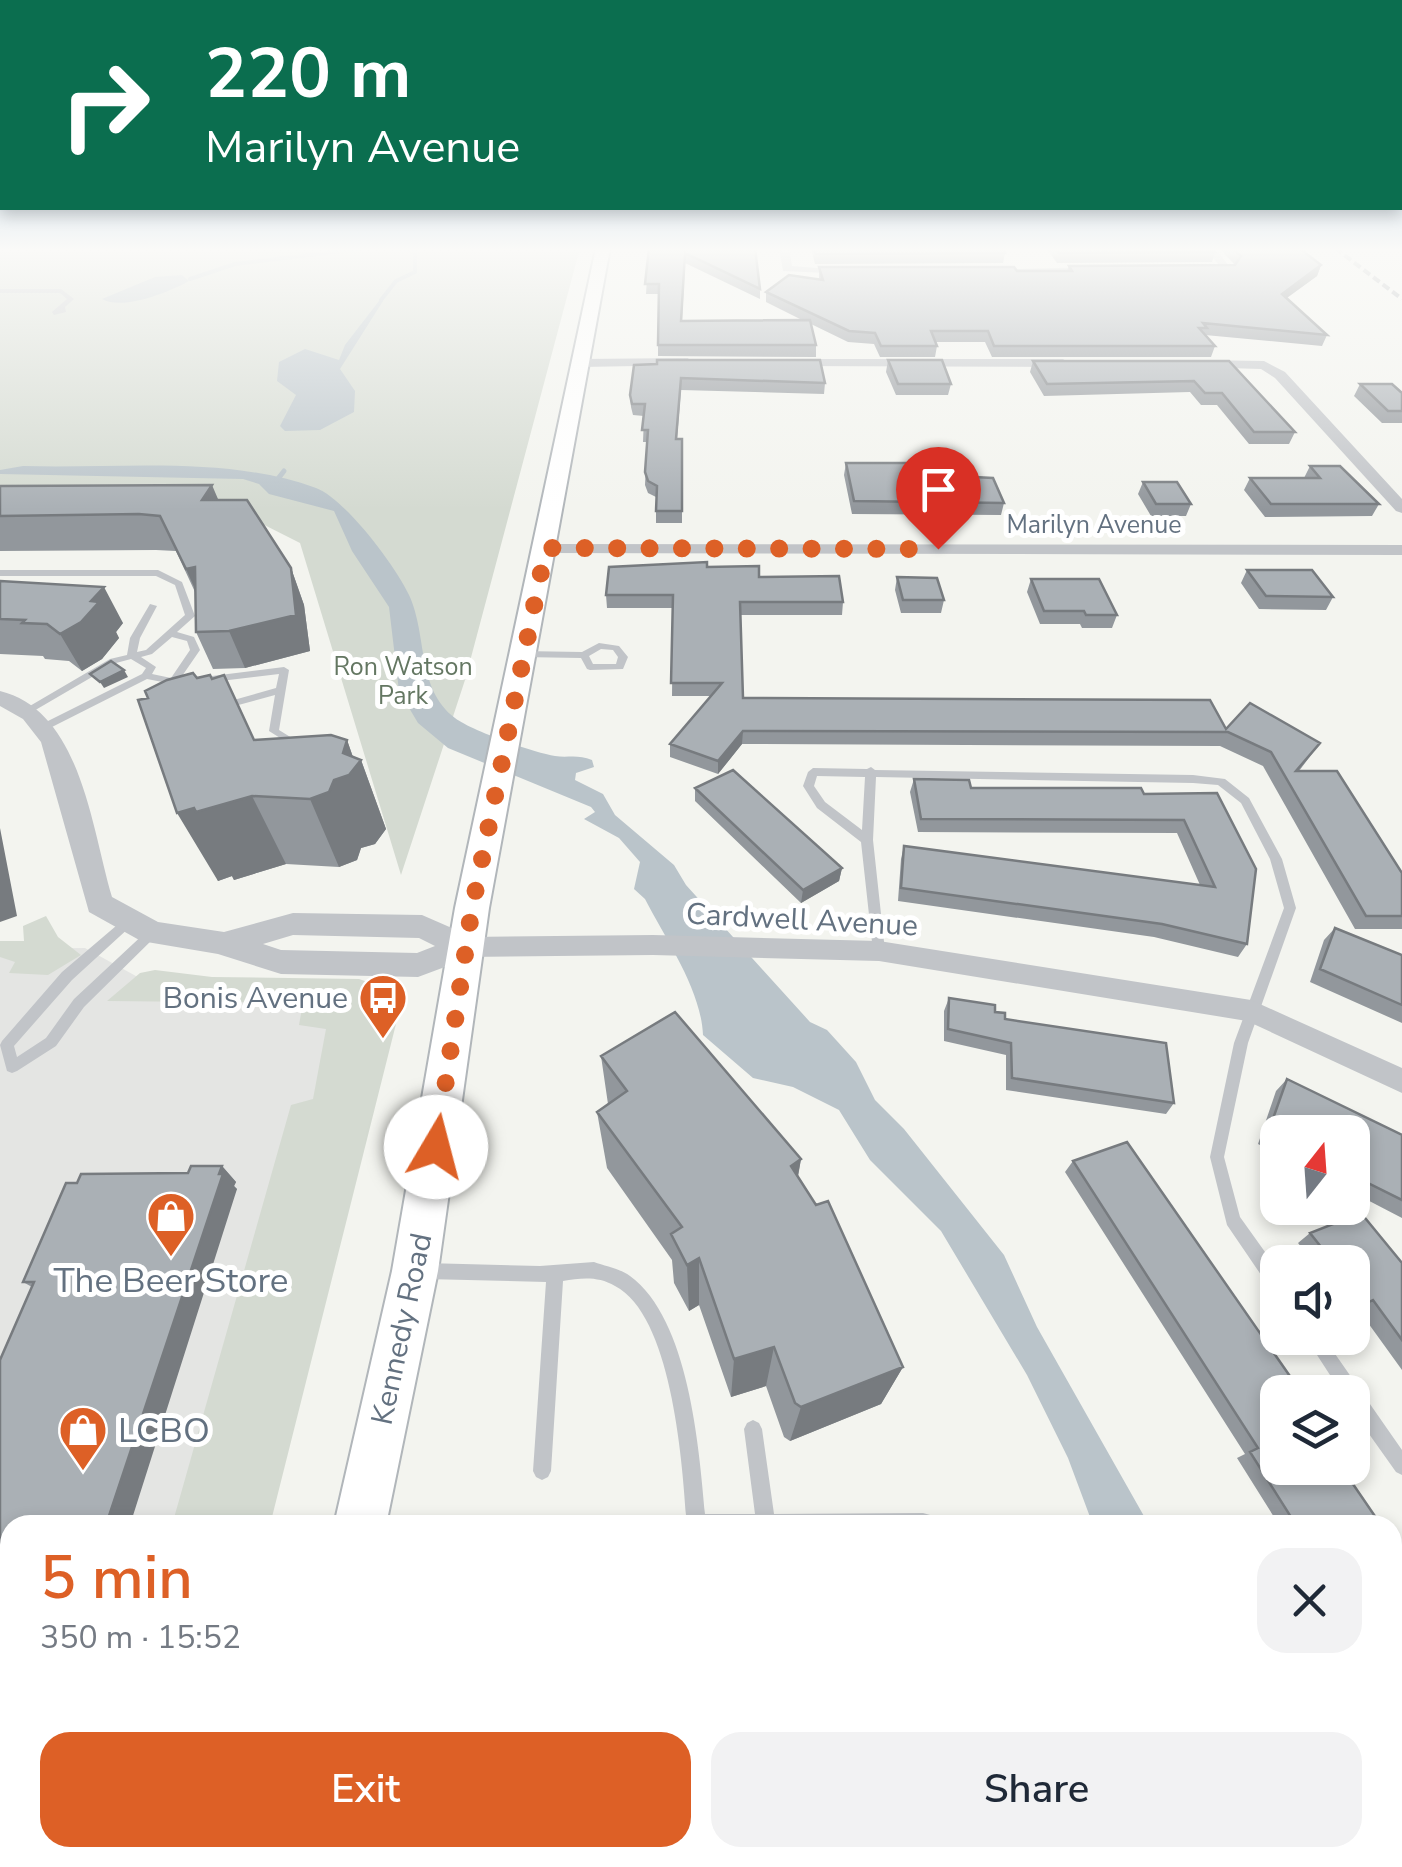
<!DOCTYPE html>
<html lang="en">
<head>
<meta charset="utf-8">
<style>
  :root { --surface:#fff; --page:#f2f2f3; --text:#1f2937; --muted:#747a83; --accent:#dd6026 }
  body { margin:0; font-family:"Nunito Sans",sans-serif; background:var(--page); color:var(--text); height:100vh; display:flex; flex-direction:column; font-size:38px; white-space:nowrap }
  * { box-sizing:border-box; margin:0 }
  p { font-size:32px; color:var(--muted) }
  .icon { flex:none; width:55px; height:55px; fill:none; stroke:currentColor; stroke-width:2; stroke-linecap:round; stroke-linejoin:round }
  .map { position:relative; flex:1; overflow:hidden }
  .details { position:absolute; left:0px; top:1515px; width:1402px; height:352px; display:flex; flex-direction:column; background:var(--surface); border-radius:30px 30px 0 0; box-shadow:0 5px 15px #0003 }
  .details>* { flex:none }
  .guide { position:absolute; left:0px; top:0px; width:1402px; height:210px; box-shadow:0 5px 15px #0003; background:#0b6e4f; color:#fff; overflow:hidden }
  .needle { width:65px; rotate:17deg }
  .fabs { position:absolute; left:1260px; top:1115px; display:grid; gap:20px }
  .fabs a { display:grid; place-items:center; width:110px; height:110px; border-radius:20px; background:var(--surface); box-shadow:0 5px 15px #0003; font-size:50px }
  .pin { position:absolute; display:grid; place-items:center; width:85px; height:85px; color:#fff; margin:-102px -42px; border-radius:50% 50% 50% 0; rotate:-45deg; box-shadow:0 0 10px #0007 }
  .pin .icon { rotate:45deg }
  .me { position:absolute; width:110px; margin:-55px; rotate:8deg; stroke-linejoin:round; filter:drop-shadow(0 0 8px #0008) }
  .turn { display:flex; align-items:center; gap:35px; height:210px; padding:0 40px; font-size:45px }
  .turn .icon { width:130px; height:130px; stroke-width:2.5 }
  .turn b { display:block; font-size:70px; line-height:85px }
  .round { display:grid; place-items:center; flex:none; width:105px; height:105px; border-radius:30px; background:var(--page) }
  .head { display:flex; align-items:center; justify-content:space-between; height:170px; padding:0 40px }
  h1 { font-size:60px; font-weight:600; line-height:75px; color:var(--accent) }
  .cta { display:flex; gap:20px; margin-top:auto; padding:20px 40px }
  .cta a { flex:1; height:115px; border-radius:30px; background:var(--accent); color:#fff; font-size:40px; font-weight:600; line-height:115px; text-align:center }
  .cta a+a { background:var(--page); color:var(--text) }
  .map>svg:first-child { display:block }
  .built { fill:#e4e5e3 }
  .green { fill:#d4dad1 }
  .water { fill:#bac4ca }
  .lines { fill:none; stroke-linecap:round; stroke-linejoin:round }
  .stream-far1 { stroke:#bac4ca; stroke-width:4 }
  .stream { stroke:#bac4ca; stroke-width:5 }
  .secondary-casing { stroke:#b1b6ba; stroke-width:4 }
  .service { fill:#c1c4c8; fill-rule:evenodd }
  .minor { fill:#c1c4c8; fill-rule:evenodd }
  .tertiary { fill:#c1c4c8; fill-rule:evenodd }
  .secondary { fill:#fff; fill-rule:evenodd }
  .rail { stroke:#a0a5ab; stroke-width:4; stroke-dasharray:8 4; stroke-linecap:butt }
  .wall { fill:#92979c }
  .shaded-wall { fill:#777b7f }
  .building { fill:#aab0b5; stroke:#777b7f; stroke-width:2.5 }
  .route { stroke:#dd6026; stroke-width:18; stroke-dasharray:0 32.4 }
  .labels { text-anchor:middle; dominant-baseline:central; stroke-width:10; stroke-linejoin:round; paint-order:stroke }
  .far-street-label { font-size:25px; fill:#637180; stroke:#fff }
  .far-park-label { font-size:25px; fill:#647762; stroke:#fff }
  .street-label { font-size:30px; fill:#637180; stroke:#fff }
  .poi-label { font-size:30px; fill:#637180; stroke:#fff; text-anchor:end }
  .near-poi-label { font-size:35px; fill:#637180; stroke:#fff }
</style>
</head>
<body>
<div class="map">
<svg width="1402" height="1867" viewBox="0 0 1402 1867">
  <rect width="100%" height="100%" fill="#f3f4ef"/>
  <path class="built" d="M85,948L154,986L372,998L245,1525H10V1858L0,1867V949Z
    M410,1858H1199L1205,1867H409Z"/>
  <path class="green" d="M0,248H580L465,680L401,875L300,543L237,511H0Z
    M46,916L58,937L81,955L48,975L9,973L15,962L0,957V941H24L23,926Z
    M155,970L212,977L359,979L388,989L397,998L398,1016L270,1525H172L291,1105L313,1099L326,1029L299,1025L303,1003L107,1001L140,973Z
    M0,1854L172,1858L175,1867H0Z"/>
  <path class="water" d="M182,275L189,281C169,292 123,311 102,299L155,277Z
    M379,301H383L340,369L355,391L354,412L320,430L285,431L280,426L296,395L277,381L279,362L305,349L339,360L345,345Z
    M23,466C120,469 225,455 316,488C345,499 395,565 409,595C428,636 416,688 455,718C472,731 533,752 555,756C568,758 578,754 592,760L594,767L576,773L575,780L603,794L615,815L674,865L686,885L810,1022L827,1030L856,1062L875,1100L904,1129L1004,1255L1037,1327L1149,1525H1093L1068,1458L1027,1375L941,1231L870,1160L839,1110L793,1087L753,1078L703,1035C701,989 666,940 645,899L634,889L640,862L619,838L584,819L595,812L591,807L448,748L418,723L399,691L389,607L352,551L334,511L269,494L259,484L243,479L0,474V470Z"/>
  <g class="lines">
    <path class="stream-far1" d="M190,279L235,264L368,248
      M381,300L396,281L415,272V252L393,248"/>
    <path class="stream" d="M277,480L284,471"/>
    <g class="secondary-casing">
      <path id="secondary" d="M596,248H610L489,908L438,1271L386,1525H334L392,1271L455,908Z
        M257,1858H319L318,1867H255Z"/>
    </g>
    <path class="service" d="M0,289H61L74,299L65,307L66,312L54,315L52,312L67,299L60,293H0Z
      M0,570H158L182,582L195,616L177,632L194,637L200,650L180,679L188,683L183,686L147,679L50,728H42V724L142,674L146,668L131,659L116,663L32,712L28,713L23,710L110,659L127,655L130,638L150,604L157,606L140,638L137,652L146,650L185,615L175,585L156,576H0ZM172,637L187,641L190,650L171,678L152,674L156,667L141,657L152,654Z
      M599,643L619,646L628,657L623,669L590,670L587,669L581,658L522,657L517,654L522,651L582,652ZM601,649L613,650L618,657L616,664H593L589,656Z
      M284,667L289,670L279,730L300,743L301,745L296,748L269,731L275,695L220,710L215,707L216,705L276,688L279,674L212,682L207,679L212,676Z
      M871,767L875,770L1193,775L1225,779L1249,798L1282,859L1296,908L1248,1043L1224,1157L1240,1217L1278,1270V1293L1272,1291L1227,1225L1210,1157L1234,1043L1284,908L1270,859L1241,803L1218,785L1193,783L876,777L873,840L885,951L883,955H875L873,951L861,842L817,808L803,786L808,772L813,768L867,769ZM817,776L865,777L862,830L825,802L814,786Z
      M127,918L131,920L133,923L131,926L72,980L14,1046L17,1057L46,1038L74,999L148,930H156L158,933L156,936L84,1007L56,1046L17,1071L12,1073L7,1071L0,1045L2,1041L62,972L123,920Z
      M594,1262C605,1266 621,1269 630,1276C689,1319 699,1447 705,1514H755L744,1429L747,1423L753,1420L759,1423L762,1429L774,1514L923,1513L930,1515L932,1522L931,1525H563L565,1518L572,1516L686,1515C682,1457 671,1315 615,1286C598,1276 581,1278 563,1281L551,1471L548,1477L542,1480L536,1477L533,1471L546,1282L425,1279L419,1277L417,1271L419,1265L425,1263L540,1266Z
      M1306,1338H1324L1402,1450V1475L1396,1472L1352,1410V1392H1341Z
      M0,1743H10V1765H0Z"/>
    <path class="minor" d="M779,248H789L792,266L855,271L850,274L783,271Z
      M1204,248H1215L1233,271L1196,274V270L1221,267Z
      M1100,267L1104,272L985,273L980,270Z
      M688,358L693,365L581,367L575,363L581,359Z
      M783,359H1063L1069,363L1063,367L788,366Z
      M1198,360L1264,361L1285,372L1402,499V513L1396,511L1275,378L1261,369L1193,367Z
      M539,544L1402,545V555L545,553L537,548Z
      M653,935L879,941L1251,1000L1402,1068V1093L1247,1021L879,961L653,955L466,957L457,954L453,947L457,940L466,937Z"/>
    <path class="tertiary" d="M0,691C81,711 91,826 112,897L158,922L224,932L293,913L422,915L477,939L481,947L477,955L418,977L281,974L218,954L141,941L89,912L41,742L23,719L0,706ZM293,935L419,938L435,946L417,953L281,950L263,944Z"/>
    <use href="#secondary" class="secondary"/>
    <path class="rail" d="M1335,248L1402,299"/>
  </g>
  <path class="wall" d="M649,248H755L760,289V299L685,263L682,321L802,320L766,302V292L819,280V267L1067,271L1069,266L1235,265L1219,248H1299L1321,265L1317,276L1287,298L1327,335L1322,346L1205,335L1215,346L1211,357H992L985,342H935L937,346L935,357H880L874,344L848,342L811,324L816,345V357L658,356V294H646Z
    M811,248H1002L1005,253L1003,263L815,264Z
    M1046,248H1212L1215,252L1212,262L1057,263Z
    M888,360L951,384L948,395H896L886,372Z
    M1033,361H1229L1295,432L1289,444H1249L1217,405H1201L1190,392L1044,396L1030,372Z
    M634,365L825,383L824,394L681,390L677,439H682V523H656V497L648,493L645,485L647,442H643L644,416L633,415L631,407L630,395Z
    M1360,384L1402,393V423H1382L1354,396Z
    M846,463L915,474L1004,503L1001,515L852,514L844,475Z
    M1310,466L1379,504L1372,516L1265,517L1244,490L1250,478H1304Z
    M1143,482L1191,504L1186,516H1151L1138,494Z
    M0,486L219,500L291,568L304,605L310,651L245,668L213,669L196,632L195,592L176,551L156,550L0,551Z
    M707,567L759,577L843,602L842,615H740L743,698L1226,729L1320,743L1299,771L1402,873V929H1355L1263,766L1220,746L742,744L718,774L670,757V744L711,696H672L673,608H607L606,595Z
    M1247,570L1333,597L1326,610L1259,609L1241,583Z
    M897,577L944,600L941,613H901L895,590Z
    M1031,579L1117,615L1112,628H1082L1080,624H1040L1027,592Z
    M0,581L123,623L116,632L119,638L102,659L82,671L69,661L45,659L43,656L0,654Z
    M197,678L213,679L254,740H347L353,757L361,760L386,829L375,844L361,848L357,860L339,867L286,864L234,880L232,876L218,881L148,698Z
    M914,779L971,788L1144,794L1217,793L1247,944L1238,957L1154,937L898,901L901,859L904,846L1200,885L1177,833L918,832L910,792Z
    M695,788L842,868L839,881L801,903L695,801Z
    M1335,928L1402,955V1023L1310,982L1324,940Z
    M949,998L995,1012L1005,1019L1174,1103L1166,1114L1006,1090V1055L944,1041V1011Z
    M601,1056L801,1159L798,1177L903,1367L881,1404L790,1441L784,1437L766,1386L731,1397L699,1305L689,1311L674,1283L672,1260L607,1168L597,1112L608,1104Z
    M1287,1079L1402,1135V1218L1352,1192V1132H1278V1154L1258,1144L1276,1091Z
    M1073,1161L1278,1392L1381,1525H1279L1237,1458L1245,1454L1065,1172Z
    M222,1166L236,1182L234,1186L237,1189L10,1525V1560H0V1360L32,1287L23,1282L77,1183L188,1173Z
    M1310,1233L1402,1263V1370L1358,1309L1352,1311V1262H1313L1298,1243Z
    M1392,1541L1402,1555V1720L1392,1705Z
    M1065,1858L1067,1867H910L909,1859Z"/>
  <path class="shaded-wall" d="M1321,265L1317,276L1278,304L1282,294Z
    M212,485L227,520L202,500Z
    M195,567L202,605L186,569Z
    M291,568L304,605L310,651L245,668L229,631Z
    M104,587L123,623L116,632L119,638L102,659L82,671L60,634Z
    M124,670L128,677L104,688L100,682Z
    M743,731L742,744L718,774V761Z
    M347,740L356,766L361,760L386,829L375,844L361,848L357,860L339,867L310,799L343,753Z
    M252,796L286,864L234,880L232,876L218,881L177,813L194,808Z
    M0,828L17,916L0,922Z
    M842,868L839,881L801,903L803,890Z
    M801,1159L791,1212V1166Z
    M222,1166L236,1182L234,1186L237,1189L130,1525H106Z
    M699,1258V1305L689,1311L687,1265Z
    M774,1347L766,1386L731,1397L734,1359Z
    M903,1367L881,1404L790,1441L801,1407Z
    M593,1858H597L596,1867H592Z"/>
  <path class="building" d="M649,248H755L760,289L685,253L681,321L810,320L816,345H658L659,284H645Z
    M814,248H1002L1005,253L816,254Z
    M1056,248H1212L1215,252L1059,253Z
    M1232,248H1299L1321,265L1282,294L1327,335L1203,323L1207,328H1199L1215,346H994L988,331H931L937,346H881L875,333L849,331L766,292L789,275L823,280L819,267H1014L1017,271H1072L1069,266L1235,265L1241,256Z
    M657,360H820L825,383L681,378L676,439H682V511H656L657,486L648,481L645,472L648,430H642L645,404H632L630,395L634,365L657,364Z
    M888,360H942L951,384H898Z
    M1033,361H1229L1295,432H1254L1222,393H1205L1194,381L1047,384Z
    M1360,384H1392L1402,393V411H1388Z
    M846,463H911L915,474L993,478L1004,503L854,501Z
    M1310,466H1340L1379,504H1271L1250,478H1320Z
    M1143,482H1177L1191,504H1156Z
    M212,485L202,500H247L291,568L296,615L229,631L196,632L195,567L186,569L160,516L139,514L0,516V486Z
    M707,562V567L759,566V577L839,576L843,602H740L743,698L1210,700L1226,729L1250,703L1320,743L1296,771H1337L1402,873V916H1366L1271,752L1228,732L743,731L718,761L670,744L722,683H671L673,595H606L609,567Z
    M1247,570H1312L1333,597L1266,596Z
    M897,577L937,578L944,600H903Z
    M1031,579H1099L1117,615H1086L1084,611H1044Z
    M0,581L104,587L91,601L99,602L81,622L60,634L47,624L22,623L25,620L0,619Z
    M111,661L124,670L100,682L90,674Z
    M193,673L197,678L210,675L212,679L224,675L254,740L331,735L347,740L343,753L361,760L349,775L334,780L329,792L310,799L252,796L196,812L194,808L177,813L138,700L148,698L145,691L167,680Z
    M733,770L842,868L803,890L695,788Z
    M914,779L969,780L971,788H1141L1144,794L1217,793L1256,869L1247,944L1162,924L901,888L904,846L1215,887L1184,820L921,819Z
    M1335,928L1402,955V1005L1320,969Z
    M949,998L995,1005V1012L1005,1013V1019L1166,1043L1174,1103L1012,1078L1011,1043L948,1029Z
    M675,1012L801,1159L791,1166L816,1205L828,1201L903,1367L801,1407L795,1403L774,1347L734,1359L699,1258L687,1265L671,1234L682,1227L597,1112L627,1091L601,1056Z
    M1287,1079L1402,1135V1200L1352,1175V1132H1278V1138L1268,1133Z
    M1127,1142L1301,1392H1278V1468H1342L1381,1525H1296L1250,1452L1258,1448L1073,1161Z
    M191,1166H222L219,1174H223L106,1525H10V1554H0V1360L34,1282H23L66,1183H77L81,1174L188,1173Z
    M1361,1213L1402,1263V1340L1373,1300L1365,1304L1352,1288V1262H1333L1310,1233Z
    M1392,1541L1402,1555V1690L1392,1675Z
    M446,1858H593L592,1867H445Z
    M651,1858H1065L1067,1867H918V1860Z"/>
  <linearGradient id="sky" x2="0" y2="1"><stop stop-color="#95badc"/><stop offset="0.49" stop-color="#fafaf8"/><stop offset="1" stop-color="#fafaf8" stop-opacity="0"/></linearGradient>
  <rect width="1402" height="510" fill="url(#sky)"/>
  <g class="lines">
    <path class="route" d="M436,1147L472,908L546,548L938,549"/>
  </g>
  <defs>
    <g id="bus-pin" transform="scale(2.5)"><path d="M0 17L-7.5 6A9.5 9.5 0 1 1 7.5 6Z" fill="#dd6026" stroke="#fff"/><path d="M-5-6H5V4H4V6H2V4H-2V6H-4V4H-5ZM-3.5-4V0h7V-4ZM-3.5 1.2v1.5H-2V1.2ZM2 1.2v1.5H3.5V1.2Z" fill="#fff"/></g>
    <g id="shop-pin" transform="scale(2.5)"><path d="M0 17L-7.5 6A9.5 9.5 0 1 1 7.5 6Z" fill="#dd6026" stroke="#fff"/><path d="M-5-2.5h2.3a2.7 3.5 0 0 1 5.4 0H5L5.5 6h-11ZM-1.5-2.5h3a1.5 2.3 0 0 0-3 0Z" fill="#fff"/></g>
  </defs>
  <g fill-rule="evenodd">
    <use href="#bus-pin" x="383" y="998"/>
    <use href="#shop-pin" x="171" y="1216"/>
    <use href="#shop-pin" x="83" y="1430"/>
  </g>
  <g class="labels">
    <g class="far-street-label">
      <text x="1094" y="525">Marilyn Avenue</text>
    </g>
    <g class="far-park-label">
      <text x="403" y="667">Ron Watson<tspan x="403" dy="29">Park</tspan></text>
    </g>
    <g class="street-label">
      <text transform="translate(802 920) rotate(3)">Cardwell Avenue</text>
      <text transform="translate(402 1329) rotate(-78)">Kennedy Road</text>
    </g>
    <g class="poi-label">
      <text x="348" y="998">Bonis Avenue</text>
    </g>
    <g class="near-poi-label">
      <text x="171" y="1280">The Beer Store</text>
      <text x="118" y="1430" text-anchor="start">LCBO</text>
    </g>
  </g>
</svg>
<div class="fabs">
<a><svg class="needle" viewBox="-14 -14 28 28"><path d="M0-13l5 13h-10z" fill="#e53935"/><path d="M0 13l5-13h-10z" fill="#747a83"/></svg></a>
<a><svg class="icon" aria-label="sound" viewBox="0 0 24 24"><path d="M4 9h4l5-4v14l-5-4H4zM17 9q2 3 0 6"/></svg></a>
<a><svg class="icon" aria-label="layers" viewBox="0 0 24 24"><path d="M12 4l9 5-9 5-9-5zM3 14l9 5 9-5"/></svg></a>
</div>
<div class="pin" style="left:938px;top:549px;background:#d93025"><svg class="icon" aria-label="arrive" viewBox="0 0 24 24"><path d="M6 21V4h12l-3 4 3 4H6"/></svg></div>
<svg class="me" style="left:436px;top:1147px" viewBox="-20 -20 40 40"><circle r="19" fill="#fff"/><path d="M0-13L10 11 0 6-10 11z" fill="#dd6026"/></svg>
<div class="guide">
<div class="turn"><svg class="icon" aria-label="right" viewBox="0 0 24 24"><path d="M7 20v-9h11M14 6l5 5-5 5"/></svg><div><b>220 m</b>Marilyn Avenue</div></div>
</div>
<section class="details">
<div class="head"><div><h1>5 min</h1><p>350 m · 15:52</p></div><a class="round"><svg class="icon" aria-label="close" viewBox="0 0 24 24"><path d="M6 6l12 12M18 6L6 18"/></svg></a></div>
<div class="cta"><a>Exit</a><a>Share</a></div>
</section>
</div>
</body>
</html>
